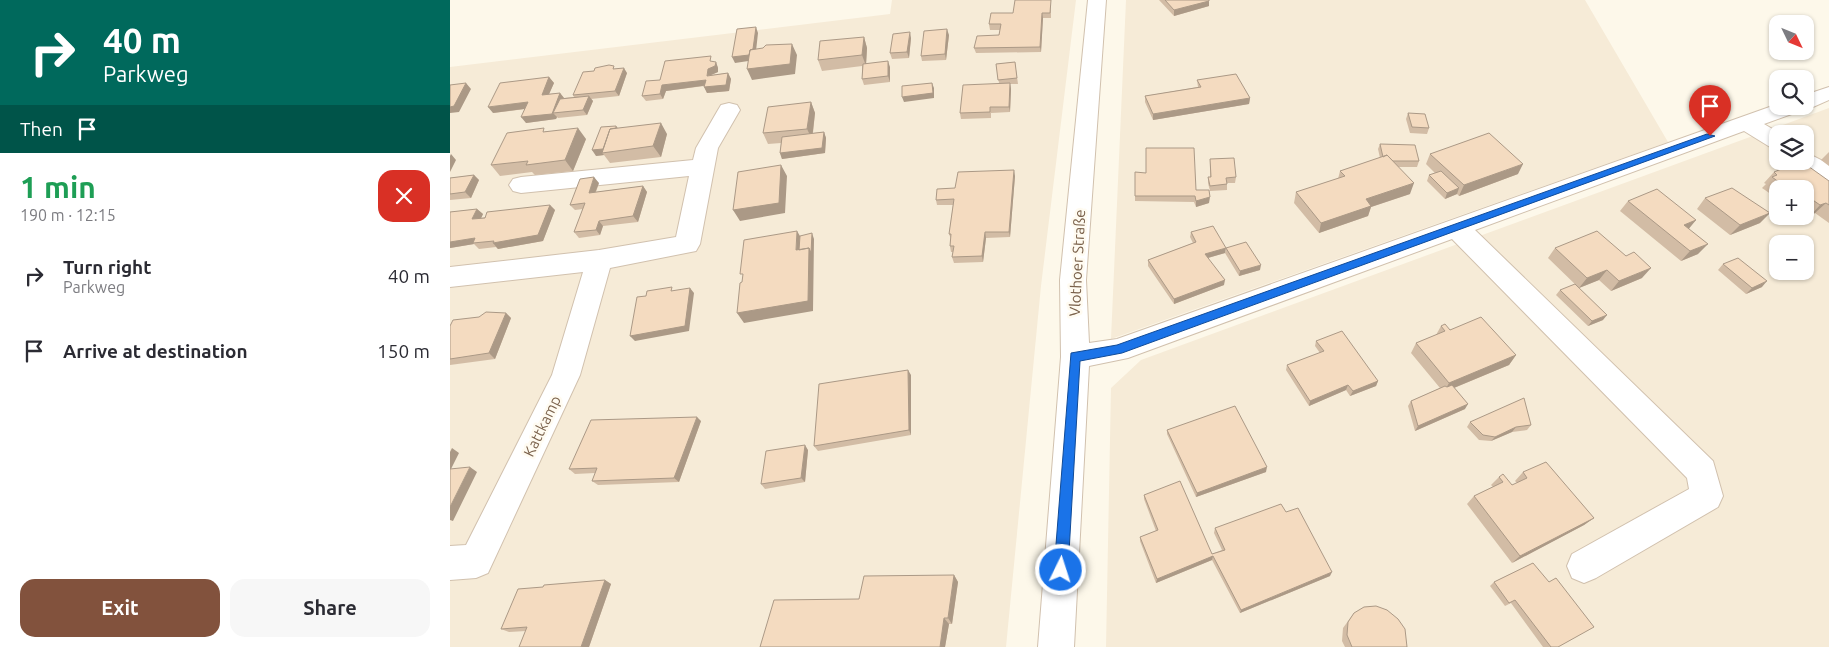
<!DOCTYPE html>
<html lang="en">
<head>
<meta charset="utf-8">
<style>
  :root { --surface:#fff; --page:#f7f7f7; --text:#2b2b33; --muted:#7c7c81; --accent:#82523d }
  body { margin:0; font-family:Ubuntu,sans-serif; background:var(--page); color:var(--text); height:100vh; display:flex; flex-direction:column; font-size:19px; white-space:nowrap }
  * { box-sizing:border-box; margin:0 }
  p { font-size:16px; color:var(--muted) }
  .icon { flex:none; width:28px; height:28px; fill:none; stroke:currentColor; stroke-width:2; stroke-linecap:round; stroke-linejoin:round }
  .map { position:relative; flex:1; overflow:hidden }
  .details { display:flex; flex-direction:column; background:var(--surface); width:450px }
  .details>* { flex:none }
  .hud { background:#00695c; color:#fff; overflow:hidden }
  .needle { width:32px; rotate:133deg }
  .buttons { position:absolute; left:1319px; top:15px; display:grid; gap:10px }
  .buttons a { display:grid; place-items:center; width:45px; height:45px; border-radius:10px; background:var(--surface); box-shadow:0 1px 4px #0004; font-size:25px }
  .pin { position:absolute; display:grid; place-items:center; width:42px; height:42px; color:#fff; margin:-51px -21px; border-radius:50% 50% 50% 0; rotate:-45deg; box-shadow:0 0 5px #0007 }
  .pin .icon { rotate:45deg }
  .me { position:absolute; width:55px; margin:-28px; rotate:4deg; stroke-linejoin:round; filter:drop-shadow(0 0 4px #0008) }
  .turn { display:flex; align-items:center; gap:18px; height:105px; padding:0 20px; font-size:22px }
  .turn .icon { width:65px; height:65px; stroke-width:2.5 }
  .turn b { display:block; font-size:35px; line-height:42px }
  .then { display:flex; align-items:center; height:48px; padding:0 20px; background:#0003; gap:10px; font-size:19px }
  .round { display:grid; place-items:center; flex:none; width:52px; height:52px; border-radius:15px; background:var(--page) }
  .head { display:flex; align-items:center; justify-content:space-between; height:85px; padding:0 20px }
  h1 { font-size:30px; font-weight:600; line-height:38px; color:#1e9e55 }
  .cta { display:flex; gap:10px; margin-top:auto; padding:10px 20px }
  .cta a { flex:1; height:58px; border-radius:15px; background:var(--accent); color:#fff; font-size:20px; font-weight:600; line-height:58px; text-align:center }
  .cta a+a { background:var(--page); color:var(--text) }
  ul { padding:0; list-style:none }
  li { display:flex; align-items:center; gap:15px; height:75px; padding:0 20px }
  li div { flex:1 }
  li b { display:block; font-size:19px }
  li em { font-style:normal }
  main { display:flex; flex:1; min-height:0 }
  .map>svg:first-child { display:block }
  .residential { fill:#f6ebd7; fill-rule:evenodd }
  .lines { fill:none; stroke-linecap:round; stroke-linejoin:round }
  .minor-casing { stroke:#d1c1ae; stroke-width:2 }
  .minor { fill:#fff; fill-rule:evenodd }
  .wall { fill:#d2bca5 }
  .shaded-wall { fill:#ab9986 }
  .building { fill:#f4dbc0; stroke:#ab9986 }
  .route { fill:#1a73e8; stroke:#114b97 }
  .labels { text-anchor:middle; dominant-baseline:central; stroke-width:5; stroke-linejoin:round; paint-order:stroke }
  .street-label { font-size:15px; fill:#7a614b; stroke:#fffbf1 }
</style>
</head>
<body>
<main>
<section class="details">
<div class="hud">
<div class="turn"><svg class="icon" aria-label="right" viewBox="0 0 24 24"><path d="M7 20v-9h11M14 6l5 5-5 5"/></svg><div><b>40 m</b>Parkweg</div></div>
<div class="then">Then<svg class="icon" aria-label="arrive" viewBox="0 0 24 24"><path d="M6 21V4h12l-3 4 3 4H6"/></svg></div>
</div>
<div class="head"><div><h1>1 min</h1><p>190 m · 12:15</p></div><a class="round" style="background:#d93025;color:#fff"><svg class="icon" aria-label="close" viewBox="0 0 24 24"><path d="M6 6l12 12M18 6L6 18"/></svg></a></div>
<ul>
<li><svg class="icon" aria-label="right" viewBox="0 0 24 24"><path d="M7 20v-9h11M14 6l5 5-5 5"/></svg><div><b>Turn right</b><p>Parkweg</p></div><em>40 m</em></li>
<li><svg class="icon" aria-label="arrive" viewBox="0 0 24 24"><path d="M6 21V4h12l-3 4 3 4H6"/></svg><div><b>Arrive at destination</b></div><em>150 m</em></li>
</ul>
<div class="cta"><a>Exit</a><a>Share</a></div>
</section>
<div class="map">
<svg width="1379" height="647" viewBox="0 0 1379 647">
  <rect width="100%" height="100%" fill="#fdf8ea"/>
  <path class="residential" d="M442,0H626L591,286L556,647H0V67L440,14Z
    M676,0H1135L1218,142L661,339Z
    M1379,108V647H656L661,388L691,360ZM1328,134H1355V161H1328ZM1328,189H1355V216H1328ZM1328,244H1355V271H1328Z"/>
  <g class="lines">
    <g class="minor-casing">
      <path id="minor" d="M638,0H656L636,280L639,343L667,339L1328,104V106H1355V95L1379,87V100L1363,107L1352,108L1350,111L1314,124L1331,134H1328V149L1320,147L1294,131L1025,230L1263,461L1273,496L1268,507L1146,578L1134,583L1122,578L1117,566L1122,554L1239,489L1237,478L1002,239L678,358L639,366L624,647H588L611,357L610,280Z
        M279,103L287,105L290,110L268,148L250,244L246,251L160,268L130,375L38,573L26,578L0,580V546L16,545L102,375L133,272L0,287V267L149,250L226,237L239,176L71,193L63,191L59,185L63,179L71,177L243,160L246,148L268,110L271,105Z
        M1355,152L1379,164V183C1368,180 1351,171 1344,161H1355Z"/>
    </g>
    <use href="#minor" class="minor"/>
  </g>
  <path class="wall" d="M709,0H759V6L724,16Z
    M601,5V18H593L591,52L526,53L524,48L549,35L550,30H540L539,24L563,13Z
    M499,35L496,60L472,61L471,56Z
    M414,37L417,48L416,63L440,67V82L414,85L412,79V66L372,71L368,60Z
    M461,38L459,58L442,59L440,53Z
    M264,62H266L268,68V72L261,75L278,73L281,79L279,91L257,93L254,86L216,91L213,99L196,101L192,96L210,80Z
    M565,62L568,84H560L561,89L560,112L541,113V118L511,119L510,113L549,83L546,64Z
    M165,69L177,73L169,96L141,99L143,101L137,115L108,118L107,117L106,119L76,123L75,109L43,113L99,77L104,83L99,94L110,93L114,98L124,97L123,95Z
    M747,80L800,98L799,104L703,120L695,102V96L748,87Z
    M361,102L365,113L363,133L374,132L376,138L375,153L332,159L330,153L331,143L318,144L313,133Z
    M958,113L979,128L977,134L960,133L956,119Z
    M166,126L168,128L217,134L211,157L160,163L154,155L146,156Z
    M96,131L136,139L123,171L85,175L82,172L50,176L41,165Z
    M930,144L969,161L967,167H948L960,194L921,207L918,216L869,233L844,203L846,192L888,179L890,171L930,158L928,149Z
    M1379,152V166L1371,160Z
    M980,154L1068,174L1009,196L1007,194L995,199L977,181L979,175L985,173L976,164Z
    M760,159L786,177L785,183H777V190L760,191L758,183V177H760Z
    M685,172L746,190L759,203L746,207L744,202L685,201Z
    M1324,172L1379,181V223L1365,213L1360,216L1355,213V189H1328V199L1312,188L1316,184L1314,183Z
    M24,175L29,180L21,198L0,200V178Z
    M565,176L560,237L536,238L533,262L504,263L502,257L503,252H501L500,246L501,239L499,234L503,205H487L486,200L505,188Z
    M149,183L146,192L193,186L197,192L188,222L153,226L150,235L129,238L124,232L133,209L125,210L120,205Z
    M1255,198L1310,223L1280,235L1247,209Z
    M1178,201L1246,220L1239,228L1248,254L1231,261L1170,211Z
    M100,205L105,210L93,241L48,249L46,247L29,249L24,244L0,248V212L27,209L33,214L31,218Z
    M741,232L775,253L758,258L774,285L724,304L698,266V260L743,243L740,237Z
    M776,248L810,270L789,276L775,253Z
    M1105,248L1192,278L1161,291L1149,280L1129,288L1098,258Z
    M1273,264L1312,287L1296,294L1268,270Z
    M1110,290L1153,320L1138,326L1106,295Z
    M56,313L61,318L45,359L0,365V326Z
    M991,326L1066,355L1059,365L1004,388L1015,409L965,431L958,406L961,401L990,388L961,353L966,343L986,335Z
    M866,341L928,381L926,386L900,396L896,390L859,406L836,370L837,365L870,353L865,346Z
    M461,375V435L368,451L364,446Z
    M251,421L229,482L148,485L142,481L145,473L125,474L119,469Z
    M1020,422L1081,425L1077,430L1062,432L1041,441L1029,440L1017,427Z
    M717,430L816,472L746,497L717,434Z
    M358,450L355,482L315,489L311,484Z
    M1073,472L1144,518L1134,525L1062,563L1017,504L1024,496L1043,487L1041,485L1049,477L1062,485L1067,483L1065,481Z
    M694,495L762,554L772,550L764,533L765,528L836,512L880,576L790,613L762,560L706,583L690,541V537L706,531L694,499Z
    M1083,563L1108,647H1093L1061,603L1055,606L1040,586L1044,582Z
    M504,575L508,582L502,624H499L495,647H310L409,599Z
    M155,580L161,584L139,647H69L76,631L59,632L51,629L93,587Z
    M904,613L957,647H895L892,641L893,628Z"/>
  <path class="shaded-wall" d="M759,1V6L724,16V10Z
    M592,13L593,18L591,52L590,47Z
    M306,27L308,33L305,60L285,63L282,57Z
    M497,29L499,35L496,60L495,54Z
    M460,32L461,38L459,58L457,52Z
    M414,37L417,48L416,66L412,55Z
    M342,44L347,55L345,74L302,80L297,69Z
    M438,61L440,67V82L438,76Z
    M266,62L268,68V72L261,75L257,76L258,69Z
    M174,68L177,73L169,96L165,91Z
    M278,73L281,79L279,91L257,93L254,87Z
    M99,77L104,83L96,101L92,95Z
    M256,80L259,85L216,91L213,99L210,94L212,85Z
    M16,83L21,89L9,112L0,113V107Z
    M482,83L484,88V98L454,102L452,97Z
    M560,83L561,89L560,112L559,107Z
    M110,93L114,98L103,113L107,117L106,119L76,123L71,117Z
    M139,96L143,101L137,115L133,110Z
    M800,98L799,104L703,120V114Z
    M78,102L82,108L43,113L38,107Z
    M361,102L365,113L362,139L357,129Z
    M211,123L217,134L211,157L203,146Z
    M166,126L170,132L152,153L154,155L146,156L142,150Z
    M128,128L136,139L123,171L115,160Z
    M374,132L376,138L375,153L332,159L330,153Z
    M1,154L6,160L0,172V156Z
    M1073,164L1068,174L1009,196L1014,185Z
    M331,165L337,176L335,213L290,221L283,210Z
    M564,170L565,176L560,237L559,232Z
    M24,175L29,180L21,198L15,192Z
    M144,177L149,183L143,198L139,193Z
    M964,183L960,194L921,207L918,216L869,233L871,223L916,199Z
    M193,186L197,192L188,222L183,216Z
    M1009,188L1007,194L995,199L997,193Z
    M760,197L759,203L746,207V201Z
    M1376,203L1365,213L1360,216L1370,205Z
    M100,205L105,210L93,241L48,249L43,243Z
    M27,209L33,214L28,225L22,219Z
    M1320,213L1310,223L1280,235L1290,225Z
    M1246,220L1237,231L1234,225Z
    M149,221L153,226L150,235L146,230Z
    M347,231L353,241L359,248L362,233L364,239L363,311L294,323L287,313L346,250Z
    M535,232L536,238L533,262L532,256Z
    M25,238L23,243L24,244L0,248V242Z
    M1258,244L1248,254L1231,261L1240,251Z
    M776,248L775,253L754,259L755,254Z
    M811,265L810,270L789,276L790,271Z
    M1201,268L1192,278L1161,291L1169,281Z
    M1157,270L1149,280L1129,288L1137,278Z
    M775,280L774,285L724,304V299Z
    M1317,281L1312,287L1296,294L1302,288Z
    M240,288L244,293L239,331L185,341L180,336Z
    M56,313L61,318L45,359L39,353Z
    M1157,315L1153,320L1138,326L1142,321Z
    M1066,355L1059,365L994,392L999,383Z
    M458,370L461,375V435L459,430Z
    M928,381L926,386L900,396L903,391Z
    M898,385L896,390L859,406L860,401Z
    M1018,404L1015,409L965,431L968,426Z
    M247,417L251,421L229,482L224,478Z
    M1066,427L1062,432L1041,441L1045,437Z
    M355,445L358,450L355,482L351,478Z
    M2,448L9,453L0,471V452Z
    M20,467L27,472L3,521L0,520V507Z
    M817,467L816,472L746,497L747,493Z
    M1144,518L1134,525L1062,563L1070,556Z
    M763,556L762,560L706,583L707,579Z
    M882,572L880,576L790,613L791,610Z
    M504,575L508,582L502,624L498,618Z
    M155,580L161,584L139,647H131Z
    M494,618L499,624L495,647H490Z"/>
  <path class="building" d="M565,0H601L600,13H592L590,47L524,48L527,36L549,35L551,24H539L541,13H563Z
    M715,0H759V1L724,10Z
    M306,27L303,49L300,50L299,55L282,57L287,29Z
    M497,29L495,54L471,56L474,31Z
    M460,32L457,52L440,53L443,34Z
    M414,37L412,55L368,60L370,41Z
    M342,44L340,64L297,69L300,50L313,48L316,45Z
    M261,56L260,61L266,62L265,66L258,69L257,76L278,73L276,85L254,87L256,80L212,85L210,94L192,96L196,81L210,80L215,61Z
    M438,61V76L412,79L413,64Z
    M565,62L567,78L548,80L546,64Z
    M159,65L164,66L163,69L174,68L165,91L123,95L133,72L144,71L145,68Z
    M786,74L800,98L703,114L695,96L751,87L747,80Z
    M99,77L92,95L110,93L102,114L71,117L78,102L38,107L50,83Z
    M16,83L4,106L0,107V85Z
    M482,83L483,93L452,97V86Z
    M560,83L559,107H540V112L510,113L513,85Z
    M139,96L133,110L103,113L110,99Z
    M361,102L357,129L313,133L318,107Z
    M958,113L975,114L979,128L962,127Z
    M211,123L203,146L152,153L160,129Z
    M166,126V128L160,129L153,149L142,150L151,127Z
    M94,128L93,132L128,128L115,160L76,165L78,161L41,165L57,133Z
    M374,132L372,148L330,153L332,137Z
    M1039,133L1073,164L1014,185L980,154Z
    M930,144L965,145L969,161H943L937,155L933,157Z
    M696,148H744L746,190H759L760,197L746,201L745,196H685V172L696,173Z
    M937,155L964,183L916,199L921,206L871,223L846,192L895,176L890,171Z
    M784,158L786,177L776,178L777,184L760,186L758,177H761L760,159Z
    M1351,161L1379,181V205L1376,203L1370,205L1357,196L1355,197V189H1338L1322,177L1327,175L1324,172Z
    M331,165L329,203L283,210L288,172Z
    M564,170L559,232H535L532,256L502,257L504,246H500L501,234H499L504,199L486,200L487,189L505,188L508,172Z
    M991,171L1009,188L997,193L979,175Z
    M24,175L15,192L0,194V178Z
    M144,177L139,193L193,186L183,216L149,221L146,230L124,232L135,203L120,205L130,179Z
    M1282,188L1320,213L1290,225L1255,198Z
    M1207,189L1246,220L1234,225L1258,244L1240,251L1178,201Z
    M100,205L88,235L43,243L44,241L23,243L25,238L0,242V212L27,209L22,219L35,218L37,212Z
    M763,226L776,248L755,254L775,280L724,299L698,260L746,242L741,232Z
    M347,231L346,250L359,248L358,301L287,313L290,283L292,282L293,274H290L294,240Z
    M1147,231L1176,256L1184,252L1201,268L1169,281L1157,270L1137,278L1105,248Z
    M362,233L361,253L359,248L349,250L350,236Z
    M796,242L811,265L790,271L776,248Z
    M1288,258L1317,281L1302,288L1273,264Z
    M1125,284L1157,315L1142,321L1110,290Z
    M222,287L221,291L240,288L235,326L180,336L187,297L196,296L197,291Z
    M36,312L56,313L39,353L0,359V326L3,320L29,317Z
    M1031,317L1066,355L999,383L966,343L995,331L991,326L995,324L1000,330Z
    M892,331L928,381L903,391L898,385L860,401L837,365L874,351L866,341Z
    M458,370L459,430L364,446L369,384Z
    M1002,385L1018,404L968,426L961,401L995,386L997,387Z
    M1074,398L1081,425L1066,427L1045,437L1033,435L1020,422Z
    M785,406L817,467L747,493L717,430Z
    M247,417L224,478L142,481L147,468L119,469L141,420Z
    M355,445L351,478L311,484L316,451Z
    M1096,462L1144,518L1070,556L1024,496L1053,482L1049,477L1053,474L1062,485L1077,478L1073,472Z
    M20,467L0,507V469Z
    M730,481L762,554L775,550L765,528L831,504L836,512L848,508L882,572L791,610L763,556L707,579L690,537L708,530L694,495Z
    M1083,563L1099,582L1106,578L1144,627L1108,647H1101L1065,600L1059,603L1044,582Z
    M504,575L498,618H494L490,647H310L324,600L409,599L414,576Z
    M155,580L131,647H69L77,627L51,629L68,589L93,587L94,585Z
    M926,606L937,610L948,619L955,629L957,647H902L897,635L898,622L904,613L914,607Z"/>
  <path class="route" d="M1257,134L1265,136L672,353L630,361L618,570L616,575L611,577L606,575L604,570L621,353L667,345Z"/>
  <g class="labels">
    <g class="street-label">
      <text transform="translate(627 263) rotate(-87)">Vlothoer Straße</text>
      <text transform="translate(92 426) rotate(-64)">Kattkamp</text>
    </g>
  </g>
</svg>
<div class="buttons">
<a><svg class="needle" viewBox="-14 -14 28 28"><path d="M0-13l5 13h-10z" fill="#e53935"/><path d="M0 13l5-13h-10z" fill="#7c7c81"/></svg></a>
<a><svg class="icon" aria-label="search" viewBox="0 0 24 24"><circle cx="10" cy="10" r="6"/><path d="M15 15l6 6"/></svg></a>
<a><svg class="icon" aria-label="layers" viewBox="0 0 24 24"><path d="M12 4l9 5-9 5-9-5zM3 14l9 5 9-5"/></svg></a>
<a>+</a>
<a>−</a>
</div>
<div class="pin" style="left:1260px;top:136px;background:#d93025"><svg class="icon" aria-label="arrive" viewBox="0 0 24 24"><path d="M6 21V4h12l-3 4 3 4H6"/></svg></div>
<svg class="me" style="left:611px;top:570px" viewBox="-20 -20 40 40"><circle r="17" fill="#1a73e8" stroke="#fff" stroke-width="3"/><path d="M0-11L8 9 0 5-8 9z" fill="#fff"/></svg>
</div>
</main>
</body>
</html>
